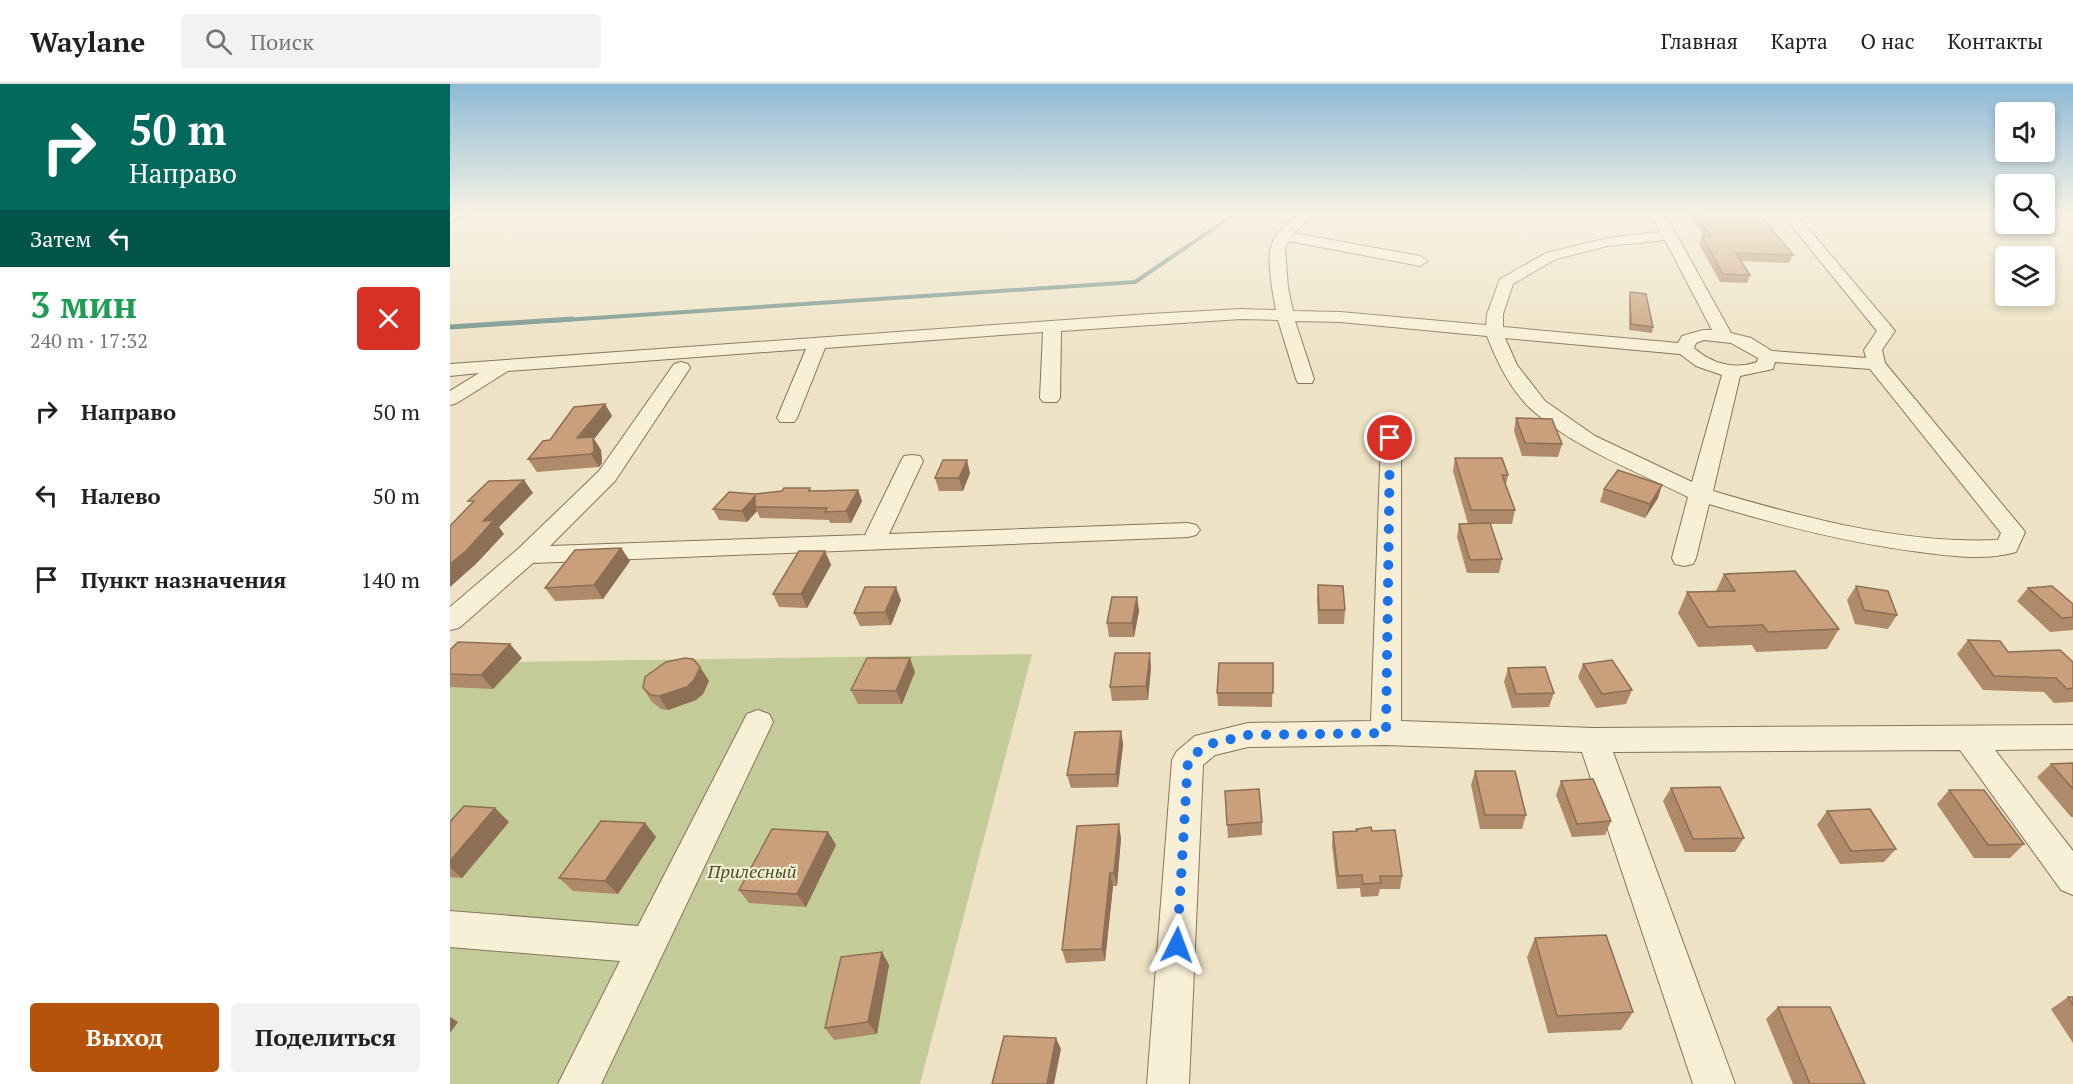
<!DOCTYPE html>
<html lang="ru">
<head>
<meta charset="utf-8">
<style>
  :root { --surface:#fff; --page:#f2f2f2; --text:#202124; --muted:#757577; --line:#e0e0e0; --accent:#b45309 }
  body { margin:0; font-family:"PT Serif",serif; background:var(--page); color:var(--text); height:100vh; display:flex; flex-direction:column; font-size:22px; white-space:nowrap }
  * { box-sizing:border-box; margin:0 }
  p { font-size:20px; color:var(--muted) }
  .icon { flex:none; width:33px; height:33px; fill:none; stroke:currentColor; stroke-width:2; stroke-linecap:round; stroke-linejoin:round }
  .map { position:relative; flex:1; overflow:hidden }
  .drawer { display:flex; flex-direction:column; background:var(--surface); width:450px }
  .drawer>* { flex:none }
  .banner { background:#00695c; color:#fff; overflow:hidden }
  .fabs { position:absolute; left:1545px; top:18px; display:grid; gap:12px }
  .fabs a { display:grid; place-items:center; width:60px; height:60px; border-radius:6px; background:var(--surface); box-shadow:0 3px 9px #0003; font-size:30px }
  .pin { position:absolute; display:grid; place-items:center; width:51px; height:51px; color:#fff; margin:-26px; border:3px solid #fff; border-radius:50%; box-shadow:0 2px 6px #0007 }
  .me { position:absolute; width:66px; margin:-33px; rotate:3deg; stroke-linejoin:round; filter:drop-shadow(0 0 4px #0008) }
  .turn { display:flex; align-items:center; gap:21px; height:126px; padding:0 30px; font-size:27px }
  .turn .icon { width:78px; height:78px; stroke-width:2.5 }
  .turn b { display:block; font-size:42px; line-height:51px }
  .then { display:flex; align-items:center; height:57px; padding:0 30px; background:#0003; gap:12px; font-size:22px }
  .round { display:grid; place-items:center; flex:none; width:63px; height:63px; border-radius:6px; background:var(--page) }
  .summary { display:flex; align-items:center; justify-content:space-between; height:102px; padding:0 30px }
  h1 { font-size:36px; font-weight:600; line-height:45px; color:#1e9e55 }
  .button { display:flex; gap:12px; margin-top:auto; padding:12px 30px }
  .button a { flex:1; height:69px; border-radius:6px; background:var(--accent); color:#fff; font-size:24px; font-weight:600; line-height:69px; text-align:center }
  .button a+a { background:var(--page); color:var(--text) }
  ul { padding:0; list-style:none }
  li { display:flex; align-items:center; gap:18px; height:84px; padding:0 30px }
  li div { flex:1 }
  li b { display:block; font-size:22px }
  li em { font-style:normal }
  header { display:flex; align-items:center; gap:36px; box-sizing:border-box; height:84px; padding:0 30px; background:var(--surface); border-bottom:2px solid var(--line) }
  header strong { font-size:28px }
  nav { display:flex; gap:33px; margin-inline-start:auto; font-size:21px }
  .search { width:420px; height:54px; background:var(--page); display:flex; align-items:center; gap:15px; box-sizing:border-box; padding:0 21px; border-radius:6px; color:var(--muted); font-size:22px }
  main { display:flex; flex:1; min-height:0 }
  .map>svg:first-child { display:block }
  .green { fill:#c3cb98 }
  .lines { fill:none; stroke-linecap:round; stroke-linejoin:round }
  .stream-far1 { stroke:#6d8e87; stroke-width:4 }
  .stream { stroke:#6d8e87; stroke-width:5 }
  .minor-casing { stroke:#87745b; stroke-width:2 }
  .minor { fill:#f8efd7; fill-rule:evenodd }
  .wall { fill:#ae896a }
  .shaded-wall { fill:#8d6f56 }
  .building { fill:#ca9f7b; stroke:#8d6f56; stroke-width:1.5 }
  .route { stroke:#1a73e8; stroke-width:10; stroke-dasharray:0 18 }
  .labels { text-anchor:middle; dominant-baseline:central; stroke-width:4.5; stroke-linejoin:round; paint-order:stroke }
  .near-park-label { font-size:18px; font-style:italic; fill:#465326; stroke:#f5ecd4 }
</style>
</head>
<body>
<header>
<strong>Waylane</strong>
<div class="search"><svg class="icon" aria-label="search" viewBox="0 0 24 24"><circle cx="10" cy="10" r="6"/><path d="M15 15l6 6"/></svg>Поиск</div>
<nav><a>Главная</a><a>Карта</a><a>О нас</a><a>Контакты</a></nav>
</header>
<main>
<section class="drawer">
<div class="banner">
<div class="turn"><svg class="icon" aria-label="right" viewBox="0 0 24 24"><path d="M7 20v-9h11M14 6l5 5-5 5"/></svg><div><b>50 m</b>Направо</div></div>
<div class="then">Затем<svg class="icon" aria-label="left" viewBox="0 0 24 24"><path d="M17 20v-9H6M10 6l-5 5 5 5"/></svg></div>
</div>
<div class="summary"><div><h1>3 мин</h1><p>240 m · 17:32</p></div><a class="round" style="background:#d93025;color:#fff"><svg class="icon" aria-label="close" viewBox="0 0 24 24"><path d="M6 6l12 12M18 6L6 18"/></svg></a></div>
<ul>
<li><svg class="icon" aria-label="right" viewBox="0 0 24 24"><path d="M7 20v-9h11M14 6l5 5-5 5"/></svg><div><b>Направо</b></div><em>50 m</em></li>
<li><svg class="icon" aria-label="left" viewBox="0 0 24 24"><path d="M17 20v-9H6M10 6l-5 5 5 5"/></svg><div><b>Налево</b></div><em>50 m</em></li>
<li><svg class="icon" aria-label="arrive" viewBox="0 0 24 24"><path d="M6 21V4h12l-3 4 3 4H6"/></svg><div><b>Пункт назначения</b></div><em>140 m</em></li>
</ul>
<div class="button"><a>Выход</a><a>Поделиться</a></div>
</section>
<div class="map">
<svg width="1623" height="1000" viewBox="0 0 1623 1000">
  <rect width="100%" height="100%" fill="#ede2c4"/>
  <path class="green" d="M582,570L470,1000H0V579Z"/>
  <g class="lines">
    <path class="stream-far1" d="M0,137L23,130
      M99,237L685,198L785,130"/>
    <path class="stream" d="M0,243L122,235"/>
    <g class="minor-casing">
      <path id="minor" d="M0,130H15L0,137Z
        M849,130H864L843,149L970,172L978,177L970,182L839,157L835,163L838,204L843,227L890,228L1036,241L1037,230L1050,195L1096,169L1158,154L1210,148L1201,130H1215L1281,249L1301,254L1322,267L1416,274L1414,266L1427,247L1332,130H1346L1445,247L1432,266L1435,279L1571,443L1575,448L1566,468C1535,477 1501,472 1470,468C1398,459 1328,441 1259,420L1246,474L1243,480L1234,482L1225,480L1222,474L1238,413C1186,387 1126,365 1082,326C1061,307 1047,278 1037,252L890,238L845,237L864,295L862,299H848L846,295L828,236L791,235L611,247L610,314L607,318H593L590,314L593,248L375,264L347,334L344,338H330L327,334L356,265L58,287L7,319L0,321V307L29,289L0,292V280L699,230L791,225L826,226C823,211 817,177 821,163C824,149 838,139 849,130ZM1215,156L1262,246H1253L1232,252L1228,259L1053,243V230L1063,200L1106,175L1158,162ZM1055,254L1230,270L1246,282L1272,291L1242,398L1145,352L1095,317L1067,281ZM1254,256L1281,259L1308,274L1307,278C1285,286 1262,280 1244,264L1246,259ZM1325,278L1420,285L1551,449L1548,456C1451,460 1355,434 1263,407L1290,292L1323,285Z
        M231,278L238,280L240,284L165,397L100,462L415,451L451,377L454,372L462,371L470,372L473,377L439,450L738,439L746,441L750,446L746,451L738,453L83,479L9,544L0,546V523L68,465L149,387L224,280Z
        M941,348L948,350L951,354V637L1143,644L1623,641V665L1545,666L1623,767V811L1611,806L1510,666L1163,668L1285,1000H1243L1132,668L936,661L798,663L765,671L753,681L739,1000H697L722,676L727,667L745,652L798,639L921,637L931,354L934,350Z
        M308,626L319,630L323,638L151,1000H108L170,877L0,863V827L188,842L297,630Z"/>
    </g>
    <use href="#minor" class="minor"/>
  </g>
  <path class="wall" d="M1237,130H1310L1343,171L1339,179L1291,177L1300,191L1297,199L1270,198L1249,160L1252,152H1254Z
    M1180,208L1203,243L1202,249L1179,246V214Z
    M155,320L162,332L144,355L151,366L152,379L149,383L87,388L78,375L100,356Z
    M1066,334L1112,360L1108,373L1072,372L1064,347Z
    M1005,374L1058,391L1056,401L1065,426L1062,440H1040L1052,475L1049,489H1017L1007,453L1009,440H1018L1003,387Z
    M520,389L513,407H489L485,394Z
    M360,404L361,407L408,406L412,417L401,439H380L379,436L310,434L307,427L297,438L269,436L263,425L305,410Z
    M1154,405L1208,414L1195,434L1150,418Z
    M171,464L180,477L153,515L105,517L95,504Z
    M375,467L381,481L357,524L329,523L323,510Z
    M1274,490L1389,545L1377,565L1306,568L1302,561L1248,563L1228,529L1237,508L1266,507Z
    M868,501L895,526L894,540H868L867,515Z
    M1406,502L1447,531L1438,545L1405,540L1397,516Z
    M1578,504L1623,520V546L1600,548L1567,517Z
    M687,513L689,527L684,553H659L657,539Z
    M451,516L441,541L410,542L404,529Z
    M1518,556L1558,568L1623,578V618L1604,619L1594,608L1533,606L1507,570Z
    M72,574L43,605L0,603V590Z
    M823,579L822,623L768,622L767,609Z
    M1133,580L1182,606L1176,620L1146,624L1128,593Z
    M250,583L259,597L253,610L246,616L218,626L211,625L202,618L193,604Z
    M701,583L698,616L662,617L660,603Z
    M1058,584L1104,609L1099,623L1062,624L1054,598Z
    M465,588L452,620H408L401,606Z
    M671,647L673,661L668,703L621,704L617,691Z
    M1623,679V733H1621L1587,693L1601,680Z
    M1025,687L1076,731L1072,745H1030L1021,701Z
    M1111,697L1161,737L1155,751L1122,753L1106,711Z
    M1221,704L1294,754L1285,768H1235L1213,717Z
    M1499,706L1574,760L1560,774H1524L1487,720Z
    M775,707L812,738V751L778,754Z
    M1377,727L1446,765L1434,778L1390,780L1367,741Z
    M0,738H59L12,794L0,793Z
    M195,739L206,753L168,810L123,807L109,794Z
    M906,745L922,747L952,792L950,805H930L928,812L911,813L910,804L887,805L882,761L883,748L906,747Z
    M378,748L386,761L356,823L299,819L289,806Z
    M671,754L667,802H663L655,877L616,879L612,866Z
    M1085,854L1183,928L1171,946L1098,949L1077,873Z
    M432,868L439,881L427,950L384,956L375,944Z
    M1618,913H1623V959L1601,925Z
    M1328,923L1415,1000H1343L1316,935Z"/>
  <path class="shaded-wall" d="M155,320L162,332L144,355L151,366L152,379L149,383L141,370L127,354Z
    M517,376L520,389L513,407L509,394Z
    M74,396L83,409L49,443L54,450L26,480L0,503V480L33,437Z
    M1212,401L1208,414L1195,434L1200,420Z
    M408,406L412,417L401,439L396,427Z
    M305,412V423L307,427L297,438L292,427Z
    M171,464L180,477L153,515L144,501Z
    M375,467L381,481L357,524L351,510Z
    M446,503L451,516L441,541L435,528Z
    M687,513L689,527L684,553L682,539Z
    M60,560L72,574L43,605L31,591Z
    M700,569L701,583L698,616L696,602Z
    M460,574L465,588L452,620L446,607Z
    M250,583L259,597L253,610L246,616L218,626L209,612Z
    M671,647L673,661L668,703L666,690Z
    M45,724L59,738L12,794L0,783V777Z
    M195,739L206,753L168,810L155,797Z
    M669,740L671,754L667,802L664,789Z
    M378,748L386,761L356,823L347,810Z
    M660,789L663,802L655,877L652,865Z
    M432,868L439,881L427,950L418,938Z
    M0,933L8,938L0,949Z
    M606,954L611,965L604,1000H597Z"/>
  <path class="building" d="M1245,130H1310L1343,171L1286,169L1300,191L1273,190L1252,152L1262,153Z
    M1180,208L1196,210L1203,243L1181,240Z
    M155,320L127,354L143,353L144,367L141,370L78,375L93,357L100,356L124,323Z
    M1066,334L1102,335L1112,360L1075,359Z
    M1005,374H1052L1058,391H1052L1065,426H1021Z
    M493,376H517L509,394H485Z
    M1168,386L1212,401L1200,420L1154,405Z
    M74,396L33,437L44,436L16,467L0,480V442L24,417H18L39,397Z
    M334,404H360L359,407L408,406L396,427L375,428L377,424L305,423V412L292,427L263,425L279,408L305,410L332,407Z
    M1040,439L1052,475L1020,476L1009,440Z
    M171,464L144,501L95,504L125,466Z
    M349,467H375L351,510H323Z
    M1345,487L1389,545L1318,548L1313,541L1258,543L1237,508L1285,507L1274,490Z
    M868,501L893,502L895,526H869Z
    M1406,502L1438,507L1447,531L1414,526Z
    M1602,502L1623,520V533L1612,534L1578,504Z
    M415,503H446L435,528L404,529Z
    M662,513H687L682,539H657Z
    M1518,556L1550,557L1558,568L1610,566L1623,578V604L1617,605L1606,594L1544,592Z
    M8,558L60,560L31,591L0,590V566Z
    M665,569H700L696,602L660,603Z
    M235,574L243,575L250,583L244,596L237,603L209,612L201,611L193,604L195,593L216,578Z
    M417,574H460L446,607L401,606Z
    M1162,576L1182,606L1152,610L1133,580Z
    M769,579H823V609H767Z
    M1095,583L1104,609L1066,610L1058,584Z
    M671,647L666,690L617,691L625,648Z
    M1623,679V705L1601,680Z
    M1025,687H1065L1076,731H1035Z
    M1143,695L1161,737L1127,740L1111,697Z
    M1270,703L1294,754L1243,755L1221,704Z
    M809,705L812,738L777,741L775,707Z
    M1499,706H1534L1574,760L1538,761Z
    M14,722L45,724L0,777V738Z
    M1420,725L1446,765L1401,767L1377,727Z
    M151,737L195,739L155,797L109,794Z
    M669,740L664,789H660L652,865L612,866L627,742Z
    M921,743L922,747L945,746L952,792H930L931,799L913,800L912,791L888,792L883,748L907,747L906,745Z
    M322,745L378,748L347,810L289,806Z
    M1156,851L1183,928L1107,932L1085,854Z
    M432,868L418,938L375,944L391,873Z
    M1618,913H1623V921Z
    M1328,923H1380L1415,1000H1360Z
    M554,952L606,954L597,1000H542Z"/>
  <linearGradient id="sky" x2="0" y2="1"><stop stop-color="#8db9d6"/><stop offset="0.48" stop-color="#f7f2e4"/><stop offset="1" stop-color="#f7f2e4" stop-opacity="0"/></linearGradient>
  <rect width="1623" height="270" fill="url(#sky)"/>
  <g class="lines">
    <path class="route" d="M727,861L738,676L756,661L798,651L936,649L940,354"/>
  </g>
  <g class="labels">
    <g class="near-park-label">
      <text x="302" y="787">Прилесный</text>
    </g>
  </g>
</svg>
<div class="fabs">
<a><svg class="icon" aria-label="sound" viewBox="0 0 24 24"><path d="M4 9h4l5-4v14l-5-4H4zM17 9q2 3 0 6"/></svg></a>
<a><svg class="icon" aria-label="search" viewBox="0 0 24 24"><circle cx="10" cy="10" r="6"/><path d="M15 15l6 6"/></svg></a>
<a><svg class="icon" aria-label="layers" viewBox="0 0 24 24"><path d="M12 4l9 5-9 5-9-5zM3 14l9 5 9-5"/></svg></a>
</div>
<div class="pin" style="left:940px;top:354px;background:#d93025"><svg class="icon" aria-label="arrive" viewBox="0 0 24 24"><path d="M6 21V4h12l-3 4 3 4H6"/></svg></div>
<svg class="me" style="left:727px;top:861px" viewBox="-20 -20 40 40"><path d="M0-17L14 15 0 8-14 15z" fill="#1a73e8" stroke="#fff" stroke-width="4"/></svg>
</div>
</main>
</body>
</html>
